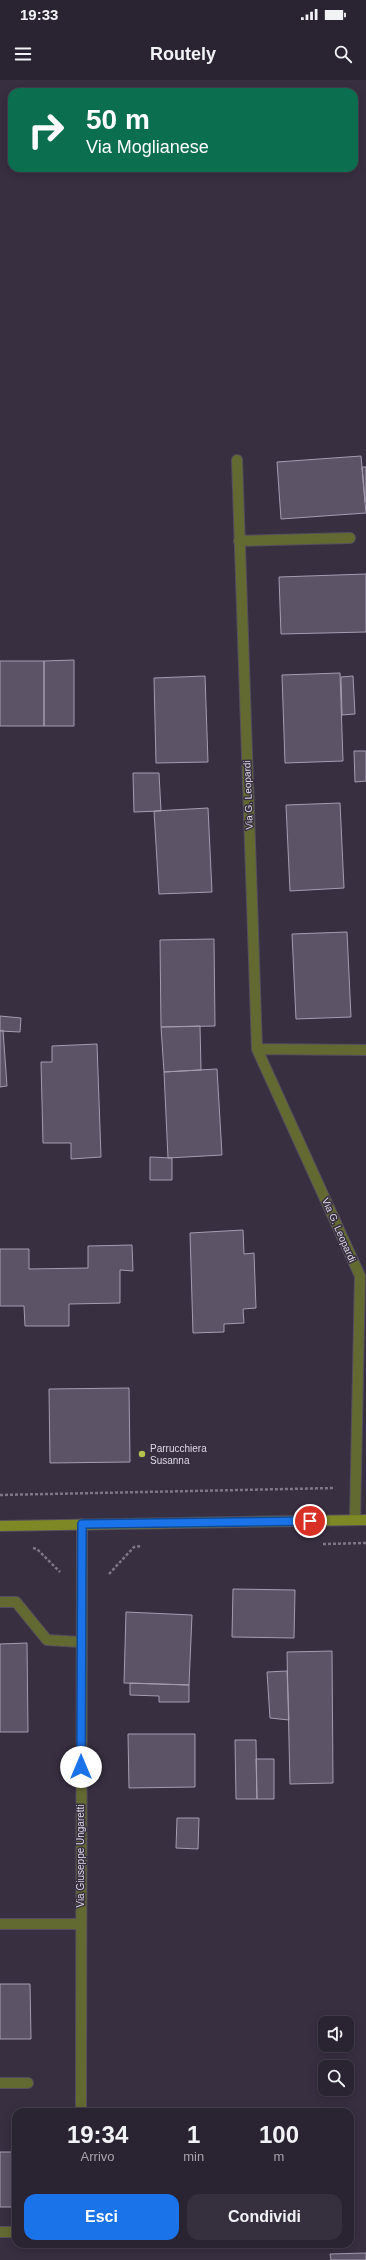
<!DOCTYPE html>
<html lang="it">
<head>
<meta charset="utf-8">
<style>
  :root { --surface:#2a2331; --page:#362f3d; --text:#f1f3f6; --muted:#a5a4ab; --line:#46404d; --accent:#1a73e8 }
  body { margin:0; font-family:Helvetica,sans-serif; background:var(--page); color:var(--text); height:100vh; display:flex; flex-direction:column; font-size:15px; white-space:nowrap }
  * { box-sizing:border-box; margin:0 }
  p { font-size:13px; color:var(--muted) }
  .icon { flex:none; width:22px; height:22px; fill:none; stroke:currentColor; stroke-width:2; stroke-linecap:round; stroke-linejoin:round }
  .map { position:relative; flex:1; overflow:hidden }
  .panel { position:absolute; left:12px; top:2028px; width:342px; height:140px; display:flex; flex-direction:column; background:var(--surface); border-radius:12px; box-shadow:0 2px 10px #0003,0 0 0 1px var(--line) }
  .panel>* { flex:none }
  .hud { position:absolute; left:8px; top:8px; width:350px; height:84px; border-radius:12px; box-shadow:0 2px 10px #0003,0 0 0 1px var(--line); background:#0b6e4f; color:#fff; overflow:hidden }
  .controls { position:absolute; left:318px; top:1936px; display:grid; gap:8px }
  .controls a { display:grid; place-items:center; width:36px; height:36px; border-radius:8px; background:var(--surface); box-shadow:0 2px 10px #0003,0 0 0 1px var(--line); font-size:20px }
  .pin { position:absolute; display:grid; place-items:center; width:34px; height:34px; color:#fff; margin:-17px; border:2px solid #fff; border-radius:50%; box-shadow:0 1px 4px #0007 }
  .me { position:absolute; width:44px; margin:-22px; rotate:0deg; stroke-linejoin:round; filter:drop-shadow(0 0 3px #0008) }
  .turn { display:flex; align-items:center; gap:14px; height:84px; padding:0 12px; font-size:18px }
  .turn .icon { width:52px; height:52px; stroke-width:2.5 }
  .turn b { display:block; font-size:28px; line-height:34px }
  .eta { display:flex; justify-content:space-evenly; align-items:center; height:68px; text-align:center }
  .eta b { font-size:24px; font-weight:700; line-height:28px }
  .action { display:flex; gap:8px; margin-top:auto; padding:8px 12px }
  .action a { flex:1; height:46px; border-radius:12px; background:var(--accent); color:#fff; font-size:16px; font-weight:700; line-height:46px; text-align:center }
  .action a+a { background:var(--page); color:var(--text) }
  .status { display:flex; justify-content:space-between; align-items:center; height:28px; padding:0 20px; background:var(--surface); direction:ltr }
  .status svg { height:11px; fill:currentColor }
  header { display:flex; justify-content:space-between; align-items:center; height:52px; padding:0 12px; background:var(--surface); font-size:18px; font-weight:700 }
  .map>svg:first-child { display:block }
  .building { fill:#5d5367; stroke:#a69cb2 }
  .lines { fill:none; stroke-linecap:round; stroke-linejoin:round }
  .lane-casing { stroke:#564e5f; stroke-width:12 }
  .street-casing { stroke:#564e5f; stroke-width:12 }
  .secondary-casing { stroke:#564e5f; stroke-width:12 }
  .path { stroke:#7e7787; stroke-width:2.5; stroke-dasharray:3 2; stroke-linecap:butt }
  .lane { stroke:#636a31; stroke-width:10 }
  .street { stroke:#636a31; stroke-width:10 }
  .secondary { stroke:#7e8824; stroke-width:10 }
  .route-casing { stroke:#114b97; stroke-width:10 }
  .route { stroke:#1a73e8; stroke-width:7 }
  .poi-dot { fill:#b4c24a; stroke:#382f41; stroke-width:1.5 }
  .labels { text-anchor:middle; dominant-baseline:central; stroke-width:3; stroke-linejoin:round; paint-order:stroke }
  .street-label { font-size:10px; fill:#ded9e5; stroke:#382f41 }
  .poi-label { font-size:10px; fill:#ded9e5; stroke:#382f41; text-anchor:start }
</style>
</head>
<body>
<div class="status"><b>19:33</b><svg viewBox="0 0 49 12"><path d="M0 12V9h3v3zM5 12V6h3v6zM10 12V3h3v9zM15 12V0h3v12zM26 1h20v11H26zM47 4h2v5h-2z"/></svg></div>
<header><svg class="icon" aria-label="menu" viewBox="0 0 24 24"><path d="M4 6h16M4 12h16M4 18h16"/></svg>Routely<svg class="icon" aria-label="search" viewBox="0 0 24 24"><circle cx="10" cy="10" r="6"/><path d="M15 15l6 6"/></svg></header>
<div class="map">
<svg width="366" height="2180" viewBox="0 0 366 2180">
  <rect width="100%" height="100%" fill="#382f41"/>
  <path class="building" d="M361,376L366,433L281,439L277,382Z
    M362,387H366V422H365Z
    M366,494V552L281,554L279,497Z
    M74,580V646H44V581Z
    M0,581H44V646H0Z
    M340,593L343,681L285,683L282,595Z
    M205,596L208,682L156,683L154,598Z
    M353,596L355,634L342,635L341,597Z
    M354,671H366V701L355,702Z
    M133,693H159L161,731L134,732Z
    M340,723L344,808L290,811L286,725Z
    M208,728L212,812L159,814L154,731Z
    M347,852L351,937L296,939L292,854Z
    M214,859L215,946L161,947L160,860Z
    M0,936L21,938L20,952L0,951Z
    M200,946L201,990L164,992L161,947Z
    M3,950L7,1006L0,1007V951Z
    M97,964L101,1077L71,1079V1063H43L41,982H52V966Z
    M217,989L222,1075L168,1078L164,992Z
    M150,1077L172,1078V1100H150Z
    M243,1150L244,1174L254,1173L256,1228L243,1229L244,1243L224,1244V1252L193,1253L190,1153Z
    M132,1165L133,1191L120,1190V1223L69,1224V1246H25L24,1226H0V1169H29V1189L88,1188V1166Z
    M129,1308L130,1382L50,1383L49,1309Z
    M233,1509L295,1510L294,1558L232,1557Z
    M126,1532L192,1535L189,1605L124,1603Z
    M27,1563L28,1652H0V1564Z
    M332,1571L333,1703L290,1704L287,1572Z
    M287,1591L289,1640L270,1638L267,1592Z
    M130,1603L189,1605V1622H159V1616L130,1615Z
    M128,1654H195V1707L129,1708Z
    M235,1660H256L257,1719H236Z
    M256,1679H274V1719H257Z
    M177,1738H199L198,1769L176,1768Z
    M0,1904H30L31,1959H0Z
    M0,2072H16V2127H0Z
    M366,2173V2180H331L330,2174Z"/>
  <g class="lines">
    <g class="lane-casing">
      <path id="lane" d="M0,1522H16L47,1560L81,1562"/>
    </g>
    <g class="street-casing">
      <path id="street" d="M237,380L257,969L360,1196L355,1440
        M239,461L350,458
        M257,969L365,970
        M0,1844H80
        M0,2003H28
        M81,2032L82,1444
        M0,2152H16"/>
    </g>
    <g class="secondary-casing">
      <path id="secondary" d="M0,1446L366,1440"/>
    </g>
    <path class="path" d="M0,1415L335,1408
      M323,1464L366,1463
      M33,1468L37,1469L60,1492
      M109,1494L134,1467L142,1466"/>
    <use href="#lane" class="lane"/>
    <use href="#street" class="street"/>
    <use href="#secondary" class="secondary"/>
  </g>
  <g class="lines">
    <g class="route-casing">
      <path id="route" d="M81,1687L82,1444L310,1441"/>
    </g>
    <use href="#route" class="route"/>
  </g>
  <circle class="poi-dot" cx="142" cy="1374" r="4"/>
  <g class="labels">
    <g class="street-label">
      <text transform="translate(248 715) rotate(-92)">Via G. Leopardi</text>
      <text transform="translate(339 1150) rotate(66)">Via G. Leopardi</text>
      <text transform="translate(80 1776) rotate(-90)">Via Giuseppe Ungaretti</text>
    </g>
    <g class="poi-label">
      <text x="150" y="1368">Parrucchiera<tspan x="150" dy="12">Susanna</tspan></text>
    </g>
  </g>
</svg>
<div class="controls">
<a><svg class="icon" aria-label="sound" viewBox="0 0 24 24"><path d="M4 9h4l5-4v14l-5-4H4zM17 9q2 3 0 6"/></svg></a>
<a><svg class="icon" aria-label="search" viewBox="0 0 24 24"><circle cx="10" cy="10" r="6"/><path d="M15 15l6 6"/></svg></a>
</div>
<div class="pin" style="left:310px;top:1441px;background:#d93025"><svg class="icon" aria-label="arrive" viewBox="0 0 24 24"><path d="M6 21V4h12l-3 4 3 4H6"/></svg></div>
<svg class="me" style="left:81px;top:1687px" viewBox="-20 -20 40 40"><circle r="19" fill="#fff"/><path d="M0-13L10 11 0 6-10 11z" fill="#1a73e8"/></svg>
<div class="hud">
<div class="turn"><svg class="icon" aria-label="right" viewBox="0 0 24 24"><path d="M7 20v-9h11M14 6l5 5-5 5"/></svg><div><b>50 m</b>Via Moglianese</div></div>
</div>
<section class="panel">
<div class="eta">
<div><b>19:34</b><p>Arrivo</p></div>
<div><b>1</b><p>min</p></div>
<div><b>100</b><p>m</p></div>
</div>
<div class="action"><a>Esci</a><a>Condividi</a></div>
</section>
</div>
</body>
</html>
